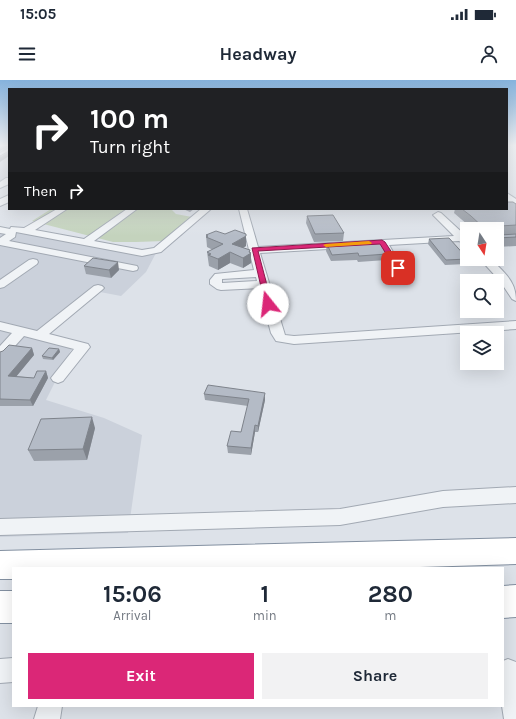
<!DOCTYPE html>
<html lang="en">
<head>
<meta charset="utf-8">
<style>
  :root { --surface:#fff; --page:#f2f2f3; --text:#1f2937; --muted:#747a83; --accent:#db2777 }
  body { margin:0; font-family:Karla,sans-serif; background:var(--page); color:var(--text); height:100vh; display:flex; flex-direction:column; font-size:15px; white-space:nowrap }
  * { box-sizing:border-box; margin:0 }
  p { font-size:13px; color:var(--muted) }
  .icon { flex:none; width:22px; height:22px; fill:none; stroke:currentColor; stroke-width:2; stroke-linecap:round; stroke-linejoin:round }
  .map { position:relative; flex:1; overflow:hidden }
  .details { position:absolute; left:12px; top:487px; width:492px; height:140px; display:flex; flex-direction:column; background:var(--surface); border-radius:0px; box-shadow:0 4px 16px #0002 }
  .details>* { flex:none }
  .top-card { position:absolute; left:8px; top:8px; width:500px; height:122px; border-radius:0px; box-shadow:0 4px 16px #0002; background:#202124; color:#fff; overflow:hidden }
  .needle { width:26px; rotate:168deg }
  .controls { position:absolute; left:460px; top:142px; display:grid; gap:8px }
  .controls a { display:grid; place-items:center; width:44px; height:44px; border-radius:0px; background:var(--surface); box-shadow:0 4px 16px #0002; font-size:20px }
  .pin { position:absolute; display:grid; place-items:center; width:34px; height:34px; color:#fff; margin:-17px; border-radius:8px; box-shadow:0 2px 6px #0006 }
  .me { position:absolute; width:44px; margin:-22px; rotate:344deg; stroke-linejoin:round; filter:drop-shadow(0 0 3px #0008) }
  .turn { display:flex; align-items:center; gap:14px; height:84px; padding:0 16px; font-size:18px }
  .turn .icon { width:52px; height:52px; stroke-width:2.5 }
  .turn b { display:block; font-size:28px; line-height:34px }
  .then { display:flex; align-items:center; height:38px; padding:0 16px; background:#0003; gap:8px; font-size:15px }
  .eta { display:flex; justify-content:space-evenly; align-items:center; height:68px; text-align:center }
  .eta b { font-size:24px; font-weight:700; line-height:28px }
  .primary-button { display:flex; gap:8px; margin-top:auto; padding:8px 16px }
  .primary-button a { flex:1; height:46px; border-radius:0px; background:var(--accent); color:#fff; font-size:16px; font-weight:700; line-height:46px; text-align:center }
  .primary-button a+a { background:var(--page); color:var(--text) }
  .status { display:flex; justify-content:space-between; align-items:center; height:28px; padding:0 20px; background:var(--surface); direction:ltr }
  .status svg { height:11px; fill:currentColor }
  header { display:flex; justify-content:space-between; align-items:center; height:52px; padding:0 16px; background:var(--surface); font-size:18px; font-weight:700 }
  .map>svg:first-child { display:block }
  .built { fill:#cbd1db }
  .green { fill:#c4d3bd }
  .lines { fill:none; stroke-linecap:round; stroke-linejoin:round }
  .minor-casing { stroke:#a2a9b3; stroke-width:2 }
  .highway-casing { stroke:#8390a1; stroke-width:2 }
  .minor { fill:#f0f3f6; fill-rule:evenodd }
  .highway { fill:#fff; fill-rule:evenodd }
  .wall { fill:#9ba1aa }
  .shaded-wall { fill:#7e838b }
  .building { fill:#b4bbc6; stroke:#7e838b }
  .route { fill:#db2777; stroke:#8e194d }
  .slow { fill:#f59e0b }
</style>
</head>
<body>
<div class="status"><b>15:05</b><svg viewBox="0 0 49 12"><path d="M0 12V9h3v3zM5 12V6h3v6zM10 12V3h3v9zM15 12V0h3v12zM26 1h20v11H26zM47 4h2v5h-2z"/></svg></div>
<header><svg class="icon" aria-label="menu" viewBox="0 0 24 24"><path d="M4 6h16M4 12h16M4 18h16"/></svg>Headway<svg class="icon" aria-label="person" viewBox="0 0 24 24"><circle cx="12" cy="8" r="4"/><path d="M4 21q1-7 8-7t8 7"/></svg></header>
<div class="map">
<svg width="516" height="639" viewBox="0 0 516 639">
  <rect width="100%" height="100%" fill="#dde2e9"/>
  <path class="built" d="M0,66H9V96L0,102Z
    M0,147L156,173L146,192L121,216L100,212L41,260L72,268L46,320L104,338L142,355L128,453L0,457Z"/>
  <path class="green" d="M51,129H171L176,134L192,137L164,161L136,162H113L32,141Z"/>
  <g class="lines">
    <g class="minor-casing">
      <path id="minor" d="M9,68V73L0,78V73Z
        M6,98H9V104L0,108V102Z
        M507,113L516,119V127L507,121Z
        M9,115V122L0,126V119Z
        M57,129H67L35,150L84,159L127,129H137L94,161L142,170L154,168L201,129H211L161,172L142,176L16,152L15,157L9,161L137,186L138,188L137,190L133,191L0,165V158L6,154L0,153V147L10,149L11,147L24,148Z
        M239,129H247L258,167L454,156L433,135L438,132L441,133L467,157L466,165L459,161L389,165L403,189L398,192L394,191L379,166L260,173L285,255L294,256L516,241V249L294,264L276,261L271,253L259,208L221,210L217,209L210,204V200L215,194L254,190ZM256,197L257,201L222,203V199Z
        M33,179L37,180L38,182L37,184L4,207L0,208V200L29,180Z
        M480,179H491C504,193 516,200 516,221L512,219L500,201Z
        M98,205L102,206L104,208L102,210L49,254L88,264L90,267L63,301L58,303L53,301L51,298L74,269L24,256L5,277L0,278V266L12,253L0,250V242L37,251L94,206Z
        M516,407V423L443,427L340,445L0,455V439L340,429L443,411Z
        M13,578V602L0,603V579Z
        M508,579L516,582V639H504L502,626H503V581Z
        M38,626H62L60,639H34Z"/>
    </g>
    <g class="highway-casing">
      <path id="highway" d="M516,458V484L387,488H13V499H0V471Z
        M516,505V537L503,538V506Z
        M0,511H13V543H0Z"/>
    </g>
    <use href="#minor" class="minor"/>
    <use href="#highway" class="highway"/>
  </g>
  <path class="wall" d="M516,124V166L497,167V149H472L468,145L454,133L455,129H507Z
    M183,129H194L190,132Z
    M307,136L344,153L343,161L314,162L306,143Z
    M206,155L246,166L243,168L250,170V173H251V183L243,188L230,183L218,190L209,186L207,172L213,170L207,167Z
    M429,159L468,179L466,184L445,185L428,164Z
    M327,164L387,174L386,180L358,182L357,180L331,181L326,171Z
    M84,186L119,190L111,198L86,194Z
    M32,268L34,275L16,296L34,298L46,291L48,298L33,326H0V272Z
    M59,269L60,272L53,280L43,279L42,276Z
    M204,314L265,320L258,352H255L251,375L228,373L227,366L241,352L248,326L205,320Z
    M95,348L87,380L34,381L28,370Z"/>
  <path class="shaded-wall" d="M2,66H9L0,71V68Z
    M9,72V76L0,82V78Z
    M246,156V166L233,174L232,164Z
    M250,170V173H251V183L243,188V178Z
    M230,172V183L218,190V179Z
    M118,182L119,190L111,198L109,190Z
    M32,268L34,275L11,303L8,296Z
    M59,269L60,272L53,280L52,278Z
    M46,291L48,298L33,326L30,320Z
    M265,313V320L258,352V346Z
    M92,337L95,348L87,380L83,369Z
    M255,345V352L251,375V368Z"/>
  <path class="building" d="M8,66H9V72L0,78V76L9,71Z
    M507,122H513L516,124V145L500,146L499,148V154L500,155L516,154V157L497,158V149H485L471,136L462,129H507Z
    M333,135L344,153L315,154L307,136Z
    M235,150L246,154V156L232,164L250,170L249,172L251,173L243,178L230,172L218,179L208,175L211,174L207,172L223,164L206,157L208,156L206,155L216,151L225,154Z
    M449,158L467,178V179L446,180L429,159Z
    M380,162L387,174L359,176L358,173L332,175L327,164Z
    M93,178L118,182L109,190L84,186Z
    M9,265L32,268L8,296L34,298L37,291H46L30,320L0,319V272L3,271Z
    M49,268L59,269L52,278L42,276Z
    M208,305L265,313L258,346L255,345L251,368L227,366L231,351L241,352L249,319L204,314Z
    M92,337L83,369L28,370L41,339Z"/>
  <linearGradient id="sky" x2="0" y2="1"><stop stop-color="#86b3dd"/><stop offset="0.42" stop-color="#f0f2f5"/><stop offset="1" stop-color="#f0f2f5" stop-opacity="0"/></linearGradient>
  <rect width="516" height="156" fill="url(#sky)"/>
  <path class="route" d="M382,160L385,162L402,188L401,190H396L380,164L258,171L272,224L268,226L265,224L252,168Z"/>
  <path class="slow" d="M369,161L372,163L371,164L326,167L323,165L326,164Z"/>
</svg>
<div class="controls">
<a><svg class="needle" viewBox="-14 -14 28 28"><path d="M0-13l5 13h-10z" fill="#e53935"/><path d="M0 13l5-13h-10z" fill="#747a83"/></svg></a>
<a><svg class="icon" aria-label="search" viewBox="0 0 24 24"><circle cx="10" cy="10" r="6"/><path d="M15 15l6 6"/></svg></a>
<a><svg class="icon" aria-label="layers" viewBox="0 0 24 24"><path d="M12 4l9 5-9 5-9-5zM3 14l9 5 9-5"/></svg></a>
</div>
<div class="pin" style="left:398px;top:188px;background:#d93025"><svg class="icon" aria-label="arrive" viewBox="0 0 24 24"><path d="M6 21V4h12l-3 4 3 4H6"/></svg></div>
<svg class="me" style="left:268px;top:224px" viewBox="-20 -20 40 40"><circle r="19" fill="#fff"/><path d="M0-13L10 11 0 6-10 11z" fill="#db2777"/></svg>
<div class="top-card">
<div class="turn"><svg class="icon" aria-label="right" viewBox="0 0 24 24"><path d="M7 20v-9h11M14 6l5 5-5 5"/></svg><div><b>100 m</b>Turn right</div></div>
<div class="then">Then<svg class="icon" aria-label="right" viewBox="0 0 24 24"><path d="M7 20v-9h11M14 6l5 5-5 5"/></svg></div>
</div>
<section class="details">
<div class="eta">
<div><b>15:06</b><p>Arrival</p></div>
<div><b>1</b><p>min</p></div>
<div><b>280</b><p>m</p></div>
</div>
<div class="primary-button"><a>Exit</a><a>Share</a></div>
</section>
</div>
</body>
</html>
